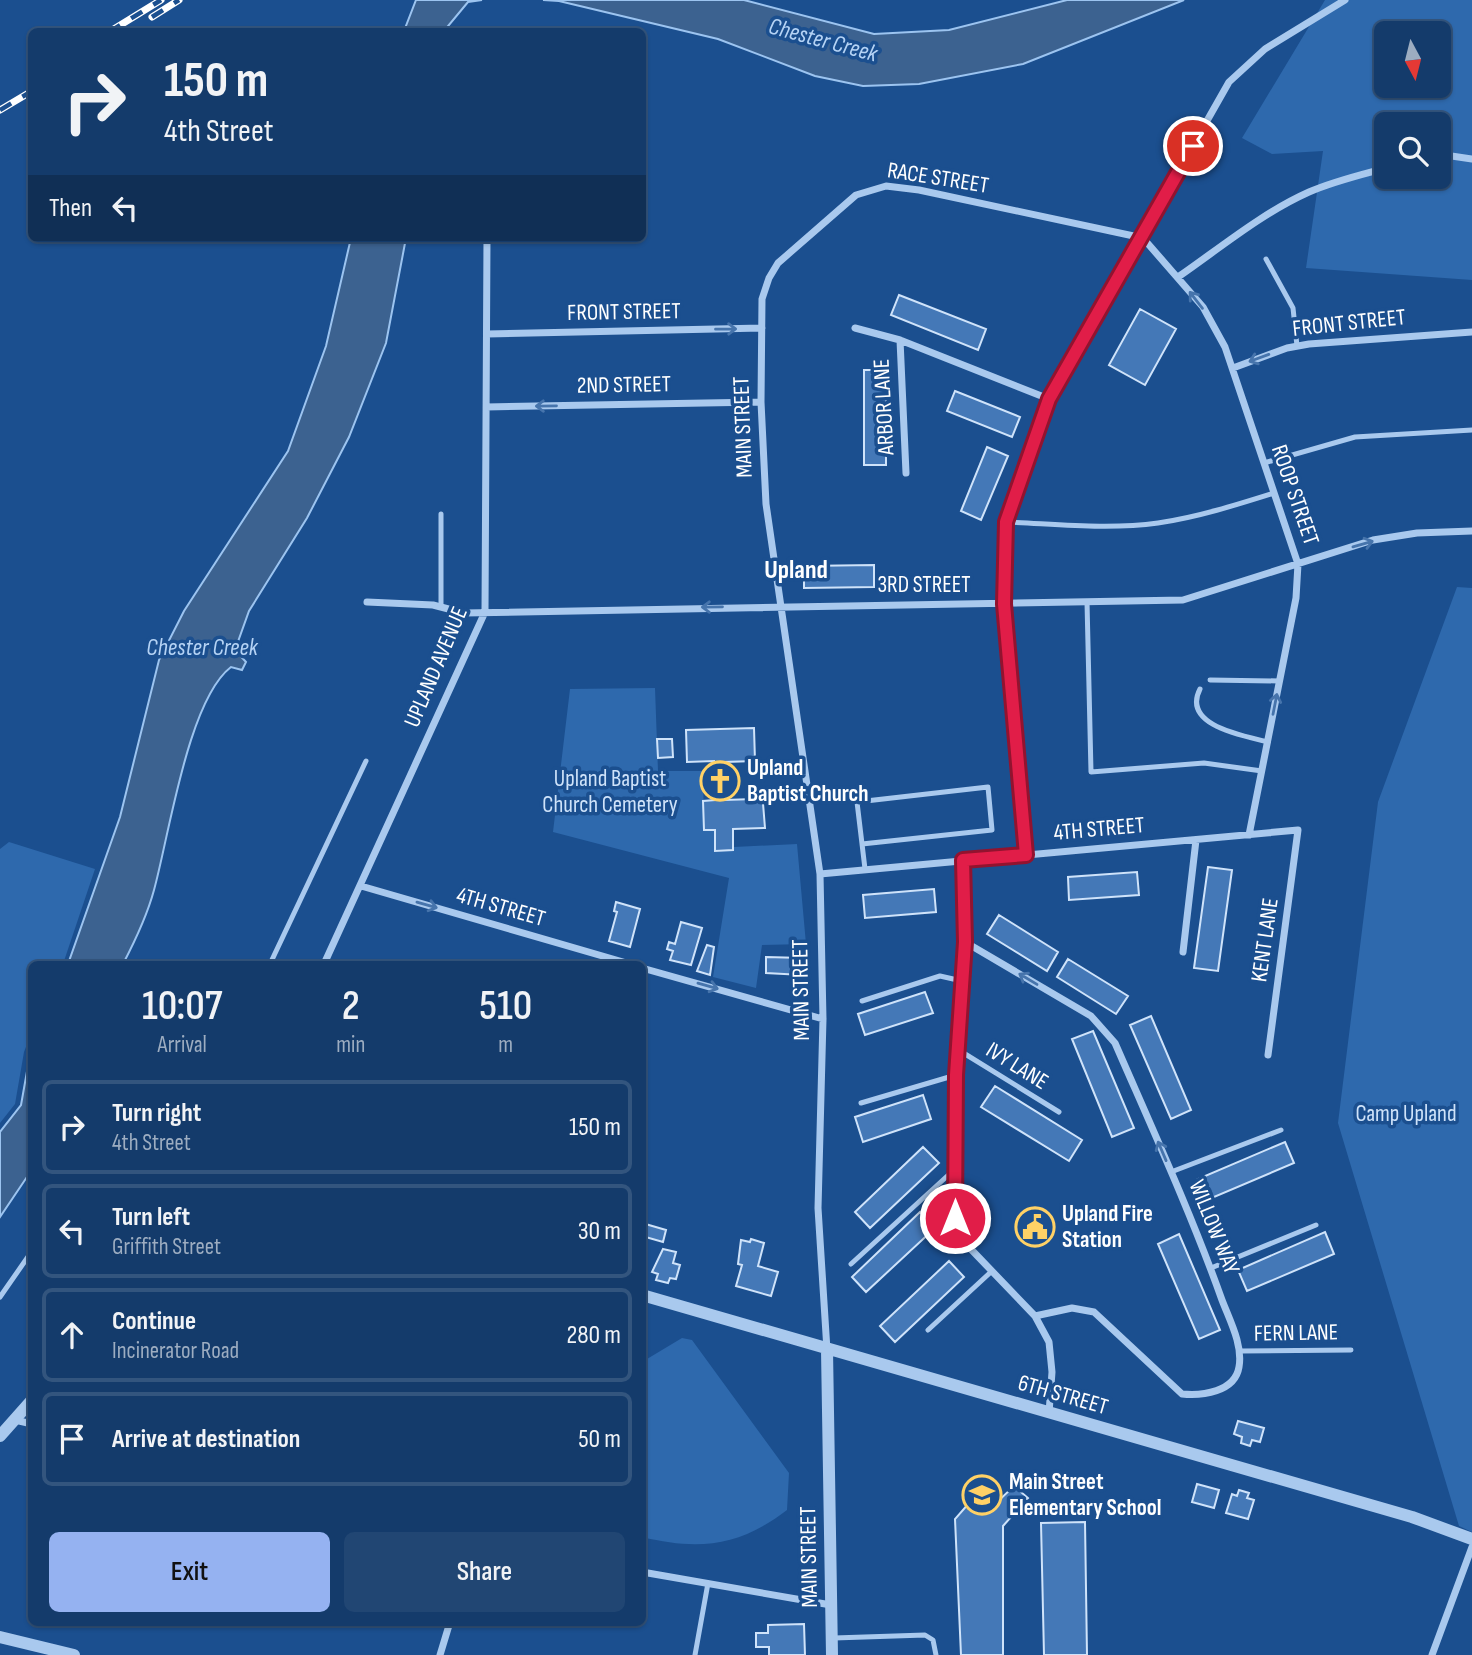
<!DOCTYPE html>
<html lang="en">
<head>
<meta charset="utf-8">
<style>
  :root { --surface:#143b6b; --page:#214673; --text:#f1f3f6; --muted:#9dadc1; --line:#33557e; --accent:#95b2f1 }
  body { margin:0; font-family:"Sofia Sans Condensed",sans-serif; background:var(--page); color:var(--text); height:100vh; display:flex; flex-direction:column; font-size:26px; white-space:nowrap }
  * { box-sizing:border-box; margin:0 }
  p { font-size:23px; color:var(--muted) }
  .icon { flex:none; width:38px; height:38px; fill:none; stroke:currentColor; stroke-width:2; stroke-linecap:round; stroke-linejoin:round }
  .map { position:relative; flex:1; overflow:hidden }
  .panel { position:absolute; left:28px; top:961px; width:618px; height:665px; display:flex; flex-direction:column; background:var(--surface); border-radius:10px; box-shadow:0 2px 5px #0004,0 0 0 2px var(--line) }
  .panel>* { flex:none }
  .top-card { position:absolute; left:28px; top:28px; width:618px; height:214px; border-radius:10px; box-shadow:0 2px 5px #0004,0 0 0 2px var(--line); background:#143b6b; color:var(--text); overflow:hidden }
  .needle { width:46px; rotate:173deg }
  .controls { position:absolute; left:1374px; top:21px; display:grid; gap:14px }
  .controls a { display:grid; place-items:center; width:77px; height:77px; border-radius:10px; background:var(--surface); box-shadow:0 2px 5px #0004,0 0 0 2px var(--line); font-size:35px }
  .pin { position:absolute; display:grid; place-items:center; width:60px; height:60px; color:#fff; margin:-30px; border:4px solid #fff; border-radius:50%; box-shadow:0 2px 7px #0007 }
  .me { position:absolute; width:77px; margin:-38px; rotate:0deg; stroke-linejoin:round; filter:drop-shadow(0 0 5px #0008) }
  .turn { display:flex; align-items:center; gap:24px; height:147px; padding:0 21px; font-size:32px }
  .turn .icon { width:91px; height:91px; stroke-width:2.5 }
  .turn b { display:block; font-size:49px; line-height:60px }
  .then { display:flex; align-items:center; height:66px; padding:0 21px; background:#0003; gap:14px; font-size:26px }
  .eta { display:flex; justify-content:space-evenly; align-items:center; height:119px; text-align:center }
  .eta b { font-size:42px; font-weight:600; line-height:49px }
  .button { display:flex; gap:14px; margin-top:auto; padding:14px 21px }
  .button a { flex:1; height:80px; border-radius:10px; background:var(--accent); color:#111; font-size:28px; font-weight:600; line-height:80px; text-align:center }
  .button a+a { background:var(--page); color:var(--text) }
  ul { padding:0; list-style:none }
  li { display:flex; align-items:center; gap:21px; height:94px; margin:0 14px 10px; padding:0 7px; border:4px solid var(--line); border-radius:10px }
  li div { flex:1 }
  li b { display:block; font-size:26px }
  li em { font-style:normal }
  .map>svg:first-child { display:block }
  .green { fill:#2e69ad; fill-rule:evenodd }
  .water { fill:#3c6290; stroke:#9cc4f0; stroke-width:2 }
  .building { fill:#4478b7; stroke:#cfe3fa; stroke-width:2 }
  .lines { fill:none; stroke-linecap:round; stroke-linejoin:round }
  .service { stroke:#a9c9ee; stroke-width:5 }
  .minor { stroke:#a9c9ee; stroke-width:7 }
  .tertiary { stroke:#a9c9ee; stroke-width:12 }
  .rail-casing { stroke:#fff; stroke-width:7 }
  .rail { stroke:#1b4f8f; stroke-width:4.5; stroke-dasharray:13; stroke-linecap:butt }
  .oneway { stroke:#4674ac }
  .route-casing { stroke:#92132f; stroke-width:18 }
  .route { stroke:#e11d48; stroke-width:12 }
  .labels { text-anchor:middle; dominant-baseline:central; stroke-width:7; stroke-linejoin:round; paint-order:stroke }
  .street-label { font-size:23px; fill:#fff; stroke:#1b4f8f }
  .poi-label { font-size:23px; font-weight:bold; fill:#fff; stroke:#1b4f8f; text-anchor:start }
  .park-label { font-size:23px; fill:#cfe3fa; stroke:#1b4f8f }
  .water-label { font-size:24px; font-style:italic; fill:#b5d3f5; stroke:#1b4f8f }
  .quarter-label { font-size:26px; font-weight:bold; fill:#fff; stroke:#1b4f8f }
</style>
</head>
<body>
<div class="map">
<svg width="1472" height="1655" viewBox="0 0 1472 1655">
  <rect width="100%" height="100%" fill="#1b4f8f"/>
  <path class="green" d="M1325,0H1472V280L1306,268L1323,151L1272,154L1242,138ZM1386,33H1438V86H1386ZM1386,124H1438V177H1386Z
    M1457,587L1472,588V1532L1459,1526L1338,1123L1378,802Z
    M655,688L658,771H703L704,829L715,830V850L733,851L734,847L797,844L806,944L762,945L756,988L713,977L729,878L553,832L570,689Z
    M9,842L95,869L63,964H32L31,1034L24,1052L15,1104L0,1123V849Z
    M682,1338L692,1340L789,1473L787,1510C740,1546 700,1551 642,1537V1362Z"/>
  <path class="water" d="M416,0H482L468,2L444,31H404Z
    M543,0H744L874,34L949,30L1067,0H1184L1023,64L919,84L863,86L815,76L718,39L559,1Z
    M351,238H406L386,343L349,437L307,518L249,611L235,650L246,662L242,670L231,667C188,700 169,836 154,890C147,916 135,941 123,964H68L120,817L159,660L184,611L288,451L326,346Z
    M31,1049V1171L0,1217V1132L21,1105Z"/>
  <path class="building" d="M899,295L986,329L978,350L891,315Z
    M1140,309L1176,329L1145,385L1109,365Z
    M864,370H886V465H864Z
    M955,391L1020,417L1012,437L947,411Z
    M987,447L1008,456L981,520L961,511Z
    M874,565V587L804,588V566Z
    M754,728L755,761L724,762L725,800L754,799L753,791H762L765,828L733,829V850L715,851V830H704L703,801L715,800L714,761L687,762L686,730Z
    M657,739H672L673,757L658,758Z
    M1208,867L1232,870L1218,971L1194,968Z
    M1137,872L1139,895L1069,900L1068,877Z
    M934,889L936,912L865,918L863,895Z
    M616,902L640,909L630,947L609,941L617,912L614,911Z
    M999,915L1058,952L1047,971L987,934Z
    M681,922L702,928L691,965L670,960L673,951L667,949L669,942L675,944Z
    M707,945L714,947L710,975L697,971Z
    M766,957L803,958L802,975L766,973Z
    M1068,959L1128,996L1116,1014L1057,977Z
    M925,992L933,1013L865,1035L858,1014Z
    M1151,1016L1191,1110L1171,1119L1130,1025Z
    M1093,1031L1134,1128L1112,1137L1072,1039Z
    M995,1086L1082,1140L1069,1161L981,1107Z
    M923,1095L931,1119L863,1142L855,1117Z
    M1285,1142L1294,1163L1207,1200L1198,1179Z
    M923,1147L939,1163L870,1228L855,1212Z
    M920,1212L935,1228L866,1292L852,1277Z
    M642,1223L666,1230L663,1242L642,1236Z
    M1325,1232L1334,1254L1247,1291L1238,1270Z
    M1179,1234L1220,1330L1199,1339L1158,1244Z
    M751,1239L764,1243L758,1266L778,1272L771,1296L736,1286L742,1265L738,1264L741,1240L750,1242Z
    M663,1249L676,1252L673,1263L680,1265L676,1279L670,1278L668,1283L656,1280L658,1274L652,1272Z
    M949,1261L964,1277L895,1342L880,1326Z
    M1238,1421L1264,1428L1260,1442L1252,1440L1250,1446L1241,1443L1242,1437L1234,1434Z
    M1197,1484L1219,1490L1214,1508L1192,1502Z
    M1014,1486L1028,1498L1003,1526V1655H961L955,1519L977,1494L992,1507Z
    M1239,1490L1249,1493L1247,1498L1254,1500L1248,1519L1226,1513L1232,1494L1237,1496Z
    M1085,1522L1087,1655H1044L1041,1523Z
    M804,1624L805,1655H769V1647H756V1633H768V1625Z"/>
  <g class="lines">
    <path class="service" d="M1266,259L1293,308L1297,346
      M1264,463L1355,437L1472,430
      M1006,522C1056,524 1108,530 1158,523C1198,517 1236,505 1274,493
      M1087,602L1091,772L1204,763L1262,771
      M441,607V514
      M1210,680L1280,681
      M1200,689C1181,726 1245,736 1268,742
      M862,844L992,830L988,787L857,802L865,869
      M270,964L366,761
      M862,1001L940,976L962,981
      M957,1049L1059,1112
      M861,1103L956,1075
      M1171,1172L1281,1130
      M851,1264L955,1169
      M1211,1268L1316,1225
      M0,1297L32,1251
      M928,1330L992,1271
      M1241,1351L1351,1350
      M834,1638L925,1635L933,1640L936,1655
      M695,1655L708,1583"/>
    <path class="minor" d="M1438,154L1472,159
      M1143,238L1203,307L1225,347L1298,564L1296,598L1249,835
      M1178,277C1220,248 1262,213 1309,192C1334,181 1360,175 1386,168
      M855,328L900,340L1049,399
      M487,334L762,328
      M900,340L906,473
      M1233,368L1287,348L1309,344L1472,332
      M486,407L761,402
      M367,602L433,605L464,613L1183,600L1373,540L1417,533L1472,531
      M1026,855L1004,604L1006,522L1049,399L1229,82L1265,49L1345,0
      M963,860L965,942L956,1075V1226L965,1243L1035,1316L1049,1342L1052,1372L1049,1413
      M820,874L1298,830L1268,1055
      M361,886L630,964
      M965,942L1091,1016L1115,1043C1152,1128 1191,1213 1222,1300C1230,1321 1243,1345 1239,1367C1235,1392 1202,1396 1182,1394L1094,1312L1072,1308L1035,1316
      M1183,952L1196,840
      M324,964L485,612L487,238
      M642,968L823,1019
      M827,1350L818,1208L823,1019L820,874L766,504L761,402L762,299L769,278L778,263L856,195L886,186L919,190L1143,238
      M15,1420L32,1424
      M642,1572L831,1605
      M440,1655L450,1622
      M1432,1655L1472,1547"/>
    <path class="tertiary" d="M642,1295L1412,1517L1472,1539
      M827,1350L832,1655
      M0,1436L32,1400
      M0,1637L74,1655"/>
    <g class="rail-casing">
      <path id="rail" d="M152,17L179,0
        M109,32L161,0
        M0,110L32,91"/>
    </g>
    <use href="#rail" class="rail"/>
  </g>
  <defs><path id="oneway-shaft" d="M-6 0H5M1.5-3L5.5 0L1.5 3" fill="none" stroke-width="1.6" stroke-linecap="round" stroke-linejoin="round" transform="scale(1.75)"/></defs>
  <g class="oneway">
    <use href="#oneway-shaft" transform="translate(1196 300) rotate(-128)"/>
    <use href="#oneway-shaft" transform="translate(726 329) rotate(-1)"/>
    <use href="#oneway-shaft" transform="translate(1259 358) rotate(160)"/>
    <use href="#oneway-shaft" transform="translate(546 406) rotate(179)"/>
    <use href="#oneway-shaft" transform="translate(1363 544) rotate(-16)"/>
    <use href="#oneway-shaft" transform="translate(712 607) rotate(179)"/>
    <use href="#oneway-shaft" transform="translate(1275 704) rotate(-79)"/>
    <use href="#oneway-shaft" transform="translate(427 905) rotate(16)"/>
    <use href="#oneway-shaft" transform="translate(1028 979) rotate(-149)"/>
    <use href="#oneway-shaft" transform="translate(708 986) rotate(16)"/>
    <use href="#oneway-shaft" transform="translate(1162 1151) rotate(-113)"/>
  </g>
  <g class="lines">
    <g class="route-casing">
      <path id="route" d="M955,1218L956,1075L965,942L963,860L1026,855L1004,604L1006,522L1049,399L1193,146"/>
    </g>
    <use href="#route" class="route"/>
  </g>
  <defs>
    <g id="church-ring" transform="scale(2.0125)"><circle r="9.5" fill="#1b4f8f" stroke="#ffd166" stroke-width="1.5"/><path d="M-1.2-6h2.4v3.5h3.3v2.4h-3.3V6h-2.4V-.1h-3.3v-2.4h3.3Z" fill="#ffd166"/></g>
    <g id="civic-ring" transform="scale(2.0125)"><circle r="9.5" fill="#1b4f8f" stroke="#ffd166" stroke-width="1.5"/><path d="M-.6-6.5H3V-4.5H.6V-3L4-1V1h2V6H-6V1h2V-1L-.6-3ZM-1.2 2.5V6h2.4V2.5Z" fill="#ffd166"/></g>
    <g id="school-ring" transform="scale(2.0125)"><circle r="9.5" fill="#1b4f8f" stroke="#ffd166" stroke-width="1.5"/><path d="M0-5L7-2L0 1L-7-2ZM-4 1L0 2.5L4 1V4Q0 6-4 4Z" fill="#ffd166"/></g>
  </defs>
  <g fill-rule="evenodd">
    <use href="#church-ring" x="720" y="781"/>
    <use href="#civic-ring" x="1035" y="1227"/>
    <use href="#school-ring" x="982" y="1495"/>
  </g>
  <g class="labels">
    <g class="street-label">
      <text transform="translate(938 178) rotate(9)">RACE STREET</text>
      <text transform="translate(624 312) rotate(-1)">FRONT STREET</text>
      <text transform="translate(1349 323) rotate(-6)">FRONT STREET</text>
      <text transform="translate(624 385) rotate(-1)">2ND STREET</text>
      <text transform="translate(884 407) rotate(-93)">ARBOR LANE</text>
      <text transform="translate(743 427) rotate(-92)">MAIN STREET</text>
      <text transform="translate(1295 495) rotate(71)">ROOP STREET</text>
      <text x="924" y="585">3RD STREET</text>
      <text transform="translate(436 667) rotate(-67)">UPLAND AVENUE</text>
      <text transform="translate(1099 829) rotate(-5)">4TH STREET</text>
      <text transform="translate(501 907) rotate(16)">4TH STREET</text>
      <text transform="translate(1265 940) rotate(-82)">KENT LANE</text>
      <text transform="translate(801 990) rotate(-91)">MAIN STREET</text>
      <text transform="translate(1017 1066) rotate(32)">IVY LANE</text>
      <text transform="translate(1214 1227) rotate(68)">WILLOW WAY</text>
      <text transform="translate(1296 1333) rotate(-1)">FERN LANE</text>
      <text transform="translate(1063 1395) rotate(16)">6TH STREET</text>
      <text transform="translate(809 1557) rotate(-91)">MAIN STREET</text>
    </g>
    <g class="poi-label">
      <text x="747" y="768">Upland<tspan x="747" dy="26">Baptist Church</tspan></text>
      <text x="1062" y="1214">Upland Fire<tspan x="1062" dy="26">Station</tspan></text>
      <text x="1009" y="1482">Main Street<tspan x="1009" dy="26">Elementary School</tspan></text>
    </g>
    <g class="park-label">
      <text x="610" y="779">Upland Baptist<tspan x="610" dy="26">Church Cemetery</tspan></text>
      <text x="1406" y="1114">Camp Upland</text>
    </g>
    <g class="water-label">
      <text transform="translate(823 40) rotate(15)">Chester Creek</text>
      <text x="202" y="647">Chester Creek</text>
    </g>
    <g class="quarter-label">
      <text x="796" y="570">Upland</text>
    </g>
  </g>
</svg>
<div class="controls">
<a><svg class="needle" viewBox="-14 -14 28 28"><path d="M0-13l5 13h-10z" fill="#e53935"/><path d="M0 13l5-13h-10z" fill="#9dadc1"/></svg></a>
<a><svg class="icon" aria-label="search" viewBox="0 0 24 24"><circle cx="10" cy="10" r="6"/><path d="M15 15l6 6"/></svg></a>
</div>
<div class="pin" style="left:1193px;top:146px;background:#d93025"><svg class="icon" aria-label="arrive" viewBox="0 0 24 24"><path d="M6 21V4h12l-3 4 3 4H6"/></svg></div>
<svg class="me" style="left:955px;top:1218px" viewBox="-20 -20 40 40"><circle r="17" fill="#e11d48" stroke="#fff" stroke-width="3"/><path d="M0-11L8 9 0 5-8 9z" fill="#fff"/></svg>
<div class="top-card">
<div class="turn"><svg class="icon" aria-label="right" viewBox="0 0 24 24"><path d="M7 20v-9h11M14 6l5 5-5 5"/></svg><div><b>150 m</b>4th Street</div></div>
<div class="then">Then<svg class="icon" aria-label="left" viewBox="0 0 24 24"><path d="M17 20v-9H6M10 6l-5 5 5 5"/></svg></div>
</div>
<section class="panel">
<div class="eta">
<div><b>10:07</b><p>Arrival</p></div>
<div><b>2</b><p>min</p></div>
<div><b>510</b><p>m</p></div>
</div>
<ul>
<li><svg class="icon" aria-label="right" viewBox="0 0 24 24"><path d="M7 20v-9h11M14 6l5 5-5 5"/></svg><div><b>Turn right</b><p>4th Street</p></div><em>150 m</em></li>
<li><svg class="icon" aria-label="left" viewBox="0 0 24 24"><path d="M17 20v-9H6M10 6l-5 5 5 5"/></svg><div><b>Turn left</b><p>Griffith Street</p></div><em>30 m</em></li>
<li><svg class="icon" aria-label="ahead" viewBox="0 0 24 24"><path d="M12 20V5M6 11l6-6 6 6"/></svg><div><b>Continue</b><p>Incinerator Road</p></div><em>280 m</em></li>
<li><svg class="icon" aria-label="arrive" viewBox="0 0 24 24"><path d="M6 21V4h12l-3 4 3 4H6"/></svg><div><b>Arrive at destination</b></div><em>50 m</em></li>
</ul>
<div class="button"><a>Exit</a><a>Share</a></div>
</section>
</div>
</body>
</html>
